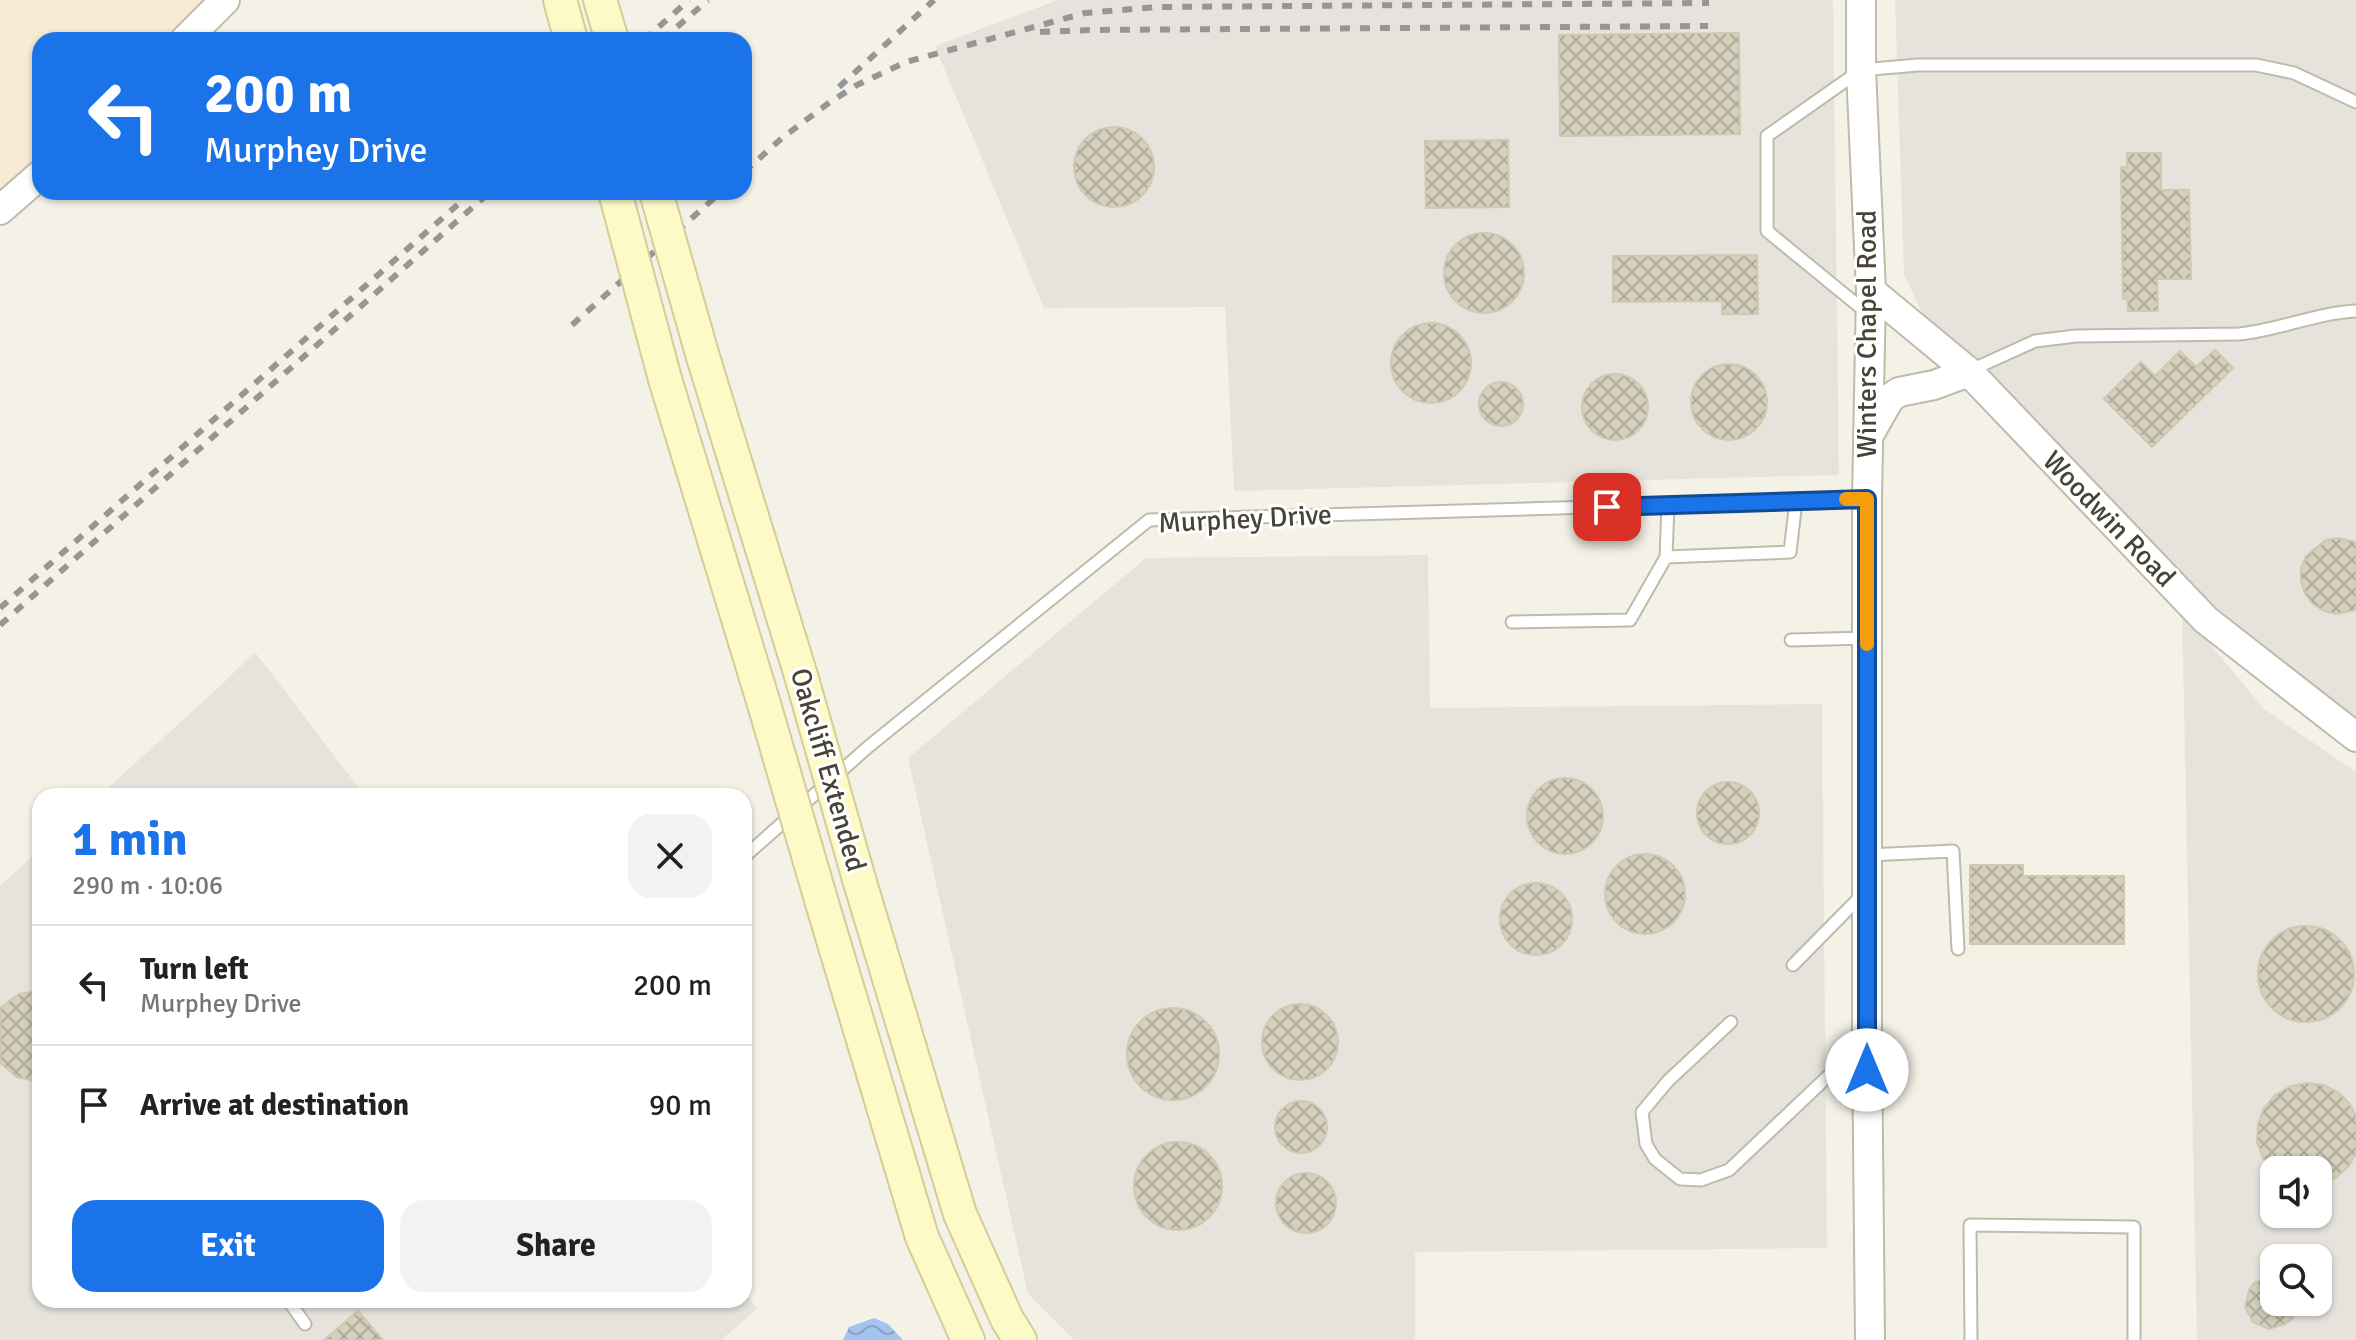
<!DOCTYPE html>
<html lang="en">
<head>
<meta charset="utf-8">
<style>
  :root { --surface:#fff; --page:#f2f2f2; --text:#222; --muted:#767676; --line:#e0e0e0; --accent:#1a73e8 }
  body { margin:0; font-family:Signika,sans-serif; background:var(--page); color:var(--text); height:100vh; display:flex; flex-direction:column; font-size:30px; white-space:nowrap }
  * { box-sizing:border-box; margin:0 }
  p { font-size:26px; color:var(--muted) }
  .icon { flex:none; width:44px; height:44px; fill:none; stroke:currentColor; stroke-width:2; stroke-linecap:round; stroke-linejoin:round }
  .map { position:relative; flex:1; overflow:hidden }
  .sheet { position:absolute; left:32px; top:788px; width:720px; height:520px; display:flex; flex-direction:column; background:var(--surface); border-radius:24px; box-shadow:0 2px 6px #0004 }
  .sheet>* { flex:none }
  .hud { position:absolute; left:32px; top:32px; width:720px; height:168px; border-radius:24px; box-shadow:0 2px 6px #0004; background:#1a73e8; color:#fff; overflow:hidden }
  .controls { position:absolute; left:2260px; top:1156px; display:grid; gap:16px }
  .controls a { display:grid; place-items:center; width:72px; height:72px; border-radius:16px; background:var(--surface); box-shadow:0 2px 6px #0004; font-size:40px }
  .pin { position:absolute; display:grid; place-items:center; width:68px; height:68px; color:#fff; margin:-34px; border-radius:16px; box-shadow:0 4px 12px #0006 }
  .me { position:absolute; width:88px; margin:-44px; rotate:0deg; stroke-linejoin:round; filter:drop-shadow(0 0 6px #0008) }
  .turn { display:flex; align-items:center; gap:28px; height:168px; padding:0 40px; font-size:36px }
  .turn .icon { width:104px; height:104px; stroke-width:2.5 }
  .turn b { display:block; font-size:56px; line-height:68px }
  .round { display:grid; place-items:center; flex:none; width:84px; height:84px; border-radius:24px; background:var(--page) }
  .headline { display:flex; align-items:center; justify-content:space-between; height:136px; padding:0 40px }
  h1 { font-size:48px; font-weight:800; line-height:60px; color:var(--accent) }
  .button { display:flex; gap:16px; margin-top:auto; padding:16px 40px }
  .button a { flex:1; height:92px; border-radius:24px; background:var(--accent); color:#fff; font-size:32px; font-weight:800; line-height:92px; text-align:center }
  .button a+a { background:var(--page); color:var(--text) }
  ul { padding:0; list-style:none }
  li { display:flex; align-items:center; gap:24px; height:120px; padding:0 40px; border-top:2px solid var(--line) }
  li div { flex:1 }
  li b { display:block; font-size:30px }
  li em { font-style:normal }
  .map>svg:first-child { display:block }
  .commercial { fill:#f5ecd3 }
  .industrial { fill:#e6e3dc; fill-rule:evenodd }
  .water { fill:url(#water-waves) }
  .building { fill:url(#building-cross-hatch); stroke:#d0c9b0; stroke-width:2 }
  .lines { fill:none; stroke-linecap:round; stroke-linejoin:round }
  .service-casing { stroke:#bfbbaa; stroke-width:15 }
  .tertiary-casing { stroke:#bfbbaa; stroke-width:32 }
  .secondary-casing { stroke:#d3cd98; stroke-width:36 }
  .service { stroke:#fff; stroke-width:11 }
  .tertiary { stroke:#fff; stroke-width:28 }
  .secondary { stroke:#fefac7; stroke-width:32 }
  .rail { stroke:#969696; stroke-width:6; stroke-dasharray:10 10; stroke-linecap:butt }
  .secondary-bridge-casing { stroke:#d3cd98; stroke-width:36; stroke-linecap:butt }
  .secondary-bridge { stroke:#fefac7; stroke-width:32 }
  .route-casing { stroke:#114b97; stroke-width:20 }
  .route { stroke:#1a73e8; stroke-width:14 }
  .slow { stroke:#f59e0b; stroke-width:14 }
  .labels { text-anchor:middle; dominant-baseline:central; stroke-width:6; stroke-linejoin:round; paint-order:stroke }
  .street-label { font-size:28px; fill:#474336; stroke:#fff }
</style>
</head>
<body>
<div class="map">
<svg width="2356" height="1340" viewBox="0 0 2356 1340">
  <defs>
    <pattern id="water-waves" width="16" height="10" patternUnits="userSpaceOnUse" patternTransform="scale(2)"><rect width="16" height="10" fill="#a4c4f0"/><path d="M0 5q4-4 8 0t8 0" fill="none" stroke="#87a1c3"/></pattern>
    <pattern id="building-cross-hatch" width="8" height="8" patternUnits="userSpaceOnUse" patternTransform="scale(2)"><rect width="8" height="8" fill="#d5d0bd"/><path d="M0 0l8 8M0 8l8-8" fill="none" stroke="#afaa9a"/></pattern>
  </defs>
  <rect width="100%" height="100%" fill="#f4f2e7"/>
  <path class="commercial" d="M0,0H222L179,40H40V169L0,206Z"/>
  <path class="industrial" d="M1058,0H1833L1839,475L1234,491L1225,307L1044,308L935,46Z
    M1895,0H2356V731L2188,583L1921,311L1904,274Z
    M1428,555L1430,708L1822,704L1827,1248L1415,1252V1340H1074L1028,1294L908,758L1146,558Z
    M2182,610L2264,709L2356,772V1340H2197ZM2274,1170H2318V1214H2274ZM2274,1258H2318V1302H2274Z
    M255,652L365,796H99L217,689Z
    M40,849V1300H744V1292L757,1309L721,1340H0V886Z"/>
  <path class="water" d="M874,1318L888,1324L903,1340H843L849,1327Z"/>
  <path class="building" d="M1739,33L1740,134L1560,136L1559,35Z
    M1074 167a40 40 0 1 1 80 0a40 40 0 1 1-80 0Z
    M1508,140L1509,207L1426,208L1425,141Z
    M2127,153H2161V190H2189L2191,279H2157L2158,311H2128L2127,299H2123L2121,167H2127Z
    M1444 273a40 40 0 1 1 80 0a40 40 0 1 1-80 0Z
    M1757,255L1758,314H1722V301L1613,302V256Z
    M1391 363a40 40 0 1 1 80 0a40 40 0 1 1-80 0Z
    M2215,350L2233,368L2152,447L2104,399L2141,362L2155,376L2180,351L2196,367Z
    M1691 402a38 38 0 1 1 76 0a38 38 0 1 1-76 0Z
    M1582 407a33 33 0 1 1 66 0a33 33 0 1 1-66 0Z
    M1479 404a22 22 0 1 1 44 0a22 22 0 1 1-44 0Z
    M2338,538L2356,542V610L2336,614L2324,611L2313,604L2305,594L2301,581V568L2306,556L2326,540Z
    M1527 816a38 38 0 1 1 76 0a38 38 0 1 1-76 0Z
    M1697 813a31 31 0 1 1 62 0a31 31 0 1 1-62 0Z
    M1605 894a40 40 0 1 1 80 0a40 40 0 1 1-80 0Z
    M1970,865H2023V876H2124V944H1970Z
    M1500 919a36 36 0 1 1 72 0a36 36 0 1 1-72 0Z
    M2258 974a48 48 0 1 1 96 0a48 48 0 1 1-96 0Z
    M33,992H40V1079L31,1080L17,1077L0,1063V1008L19,994Z
    M1262 1042a38 38 0 1 1 76 0a38 38 0 1 1-76 0Z
    M1127 1054a46 46 0 1 1 92 0a46 46 0 1 1-92 0Z
    M2307,1083L2323,1085L2338,1092L2350,1104L2356,1116V1153L2349,1166L2337,1177L2322,1184H2318V1170H2274L2273,1172L2263,1158L2257,1142L2258,1124L2264,1108L2275,1095L2291,1086Z
    M1275 1127a26 26 0 1 1 52 0a26 26 0 1 1-52 0Z
    M1134 1186a44 44 0 1 1 88 0a44 44 0 1 1-88 0Z
    M1276 1203a30 30 0 1 1 60 0a30 30 0 1 1-60 0Z
    M2270,1277L2274,1278V1302L2297,1303L2292,1319L2285,1324L2269,1329L2253,1322L2245,1307L2249,1290L2254,1283Z
    M358,1311L383,1340H324Z"/>
  <g class="lines">
    <g class="service-casing">
      <path id="service" d="M1866,312L1767,231V136L1861,70L1918,65H2256L2294,73L2356,102
        M1969,371L2035,341L2076,336L2239,334C2279,330 2316,313 2356,311
        M1666,557L1790,552L1796,501
        M1512,622L1630,620L1666,557L1668,505
        M1791,640L1866,638
        M1869,855L1953,851L1958,949
        M744,857L868,747L1149,520L1866,499
        M1793,965L1862,895
        M1731,1022L1668,1081L1642,1112L1646,1144L1655,1159L1680,1179L1701,1180L1729,1170L1863,1043
        M288,1300L305,1324
        M1971,1340L1970,1225L2134,1227V1340"/>
    </g>
    <g class="tertiary-casing">
      <path id="tertiary" d="M1861,0V70L1871,291L1867,499V1040L1870,1340
        M185,40L225,0
        M0,210L40,175
        M1871,291L1969,372L2206,620L2356,737
        M1870,433L1890,398L1899,392L1934,385L1969,372"/>
    </g>
    <g class="secondary-casing">
      <path id="secondary" d="M560,0L571,40
        M600,0L612,40
        M703,357L802,679
        M665,379L764,704
        M859,879L960,1214L1007,1319L1020,1340
        M822,903L922,1237L968,1340"/>
    </g>
    <use href="#service" class="service"/>
    <use href="#tertiary" class="tertiary"/>
    <use href="#secondary" class="secondary"/>
    <path class="rail" d="M1040,32L1090,30L1708,26
      M644,40L689,0
      M662,40L708,0
      M839,87L934,0
      M744,172L782,138L830,102L857,85L906,62L1085,13L1157,7L1709,3
      M572,325L721,192
      M0,608L472,192
      M0,625L490,192"/>
    <g class="secondary-bridge-casing">
      <path id="secondary-bridge" d="M615,192L665,379
        M656,192L703,357
        M802,679L859,879
        M764,704L822,903"/>
    </g>
    <use href="#secondary-bridge" class="secondary-bridge"/>
  </g>
  <g class="lines">
    <g class="route-casing">
      <path id="route" d="M1607,507L1867,499V1070"/>
    </g>
    <use href="#route" class="route"/>
    <path class="slow" d="M1846,499H1867V644"/>
  </g>
  <g class="labels">
    <g class="street-label">
      <text transform="translate(1867 334) rotate(-90)">Winters Chapel Road</text>
      <text transform="translate(1245 519) rotate(-3)">Murphey Drive</text>
      <text transform="translate(2109 519) rotate(46)">Woodwin Road</text>
      <text transform="translate(828 770) rotate(74)">Oakcliff Extended</text>
    </g>
  </g>
</svg>
<div class="controls">
<a><svg class="icon" aria-label="sound" viewBox="0 0 24 24"><path d="M4 9h4l5-4v14l-5-4H4zM17 9q2 3 0 6"/></svg></a>
<a><svg class="icon" aria-label="search" viewBox="0 0 24 24"><circle cx="10" cy="10" r="6"/><path d="M15 15l6 6"/></svg></a>
</div>
<div class="pin" style="left:1607px;top:507px;background:#d93025"><svg class="icon" aria-label="arrive" viewBox="0 0 24 24"><path d="M6 21V4h12l-3 4 3 4H6"/></svg></div>
<svg class="me" style="left:1867px;top:1070px" viewBox="-20 -20 40 40"><circle r="19" fill="#fff"/><path d="M0-13L10 11 0 6-10 11z" fill="#1a73e8"/></svg>
<div class="hud">
<div class="turn"><svg class="icon" aria-label="left" viewBox="0 0 24 24"><path d="M17 20v-9H6M10 6l-5 5 5 5"/></svg><div><b>200 m</b>Murphey Drive</div></div>
</div>
<section class="sheet">
<div class="headline"><div><h1>1 min</h1><p>290 m · 10:06</p></div><a class="round"><svg class="icon" aria-label="close" viewBox="0 0 24 24"><path d="M6 6l12 12M18 6L6 18"/></svg></a></div>
<ul>
<li><svg class="icon" aria-label="left" viewBox="0 0 24 24"><path d="M17 20v-9H6M10 6l-5 5 5 5"/></svg><div><b>Turn left</b><p>Murphey Drive</p></div><em>200 m</em></li>
<li><svg class="icon" aria-label="arrive" viewBox="0 0 24 24"><path d="M6 21V4h12l-3 4 3 4H6"/></svg><div><b>Arrive at destination</b></div><em>90 m</em></li>
</ul>
<div class="button"><a>Exit</a><a>Share</a></div>
</section>
</div>
</body>
</html>
